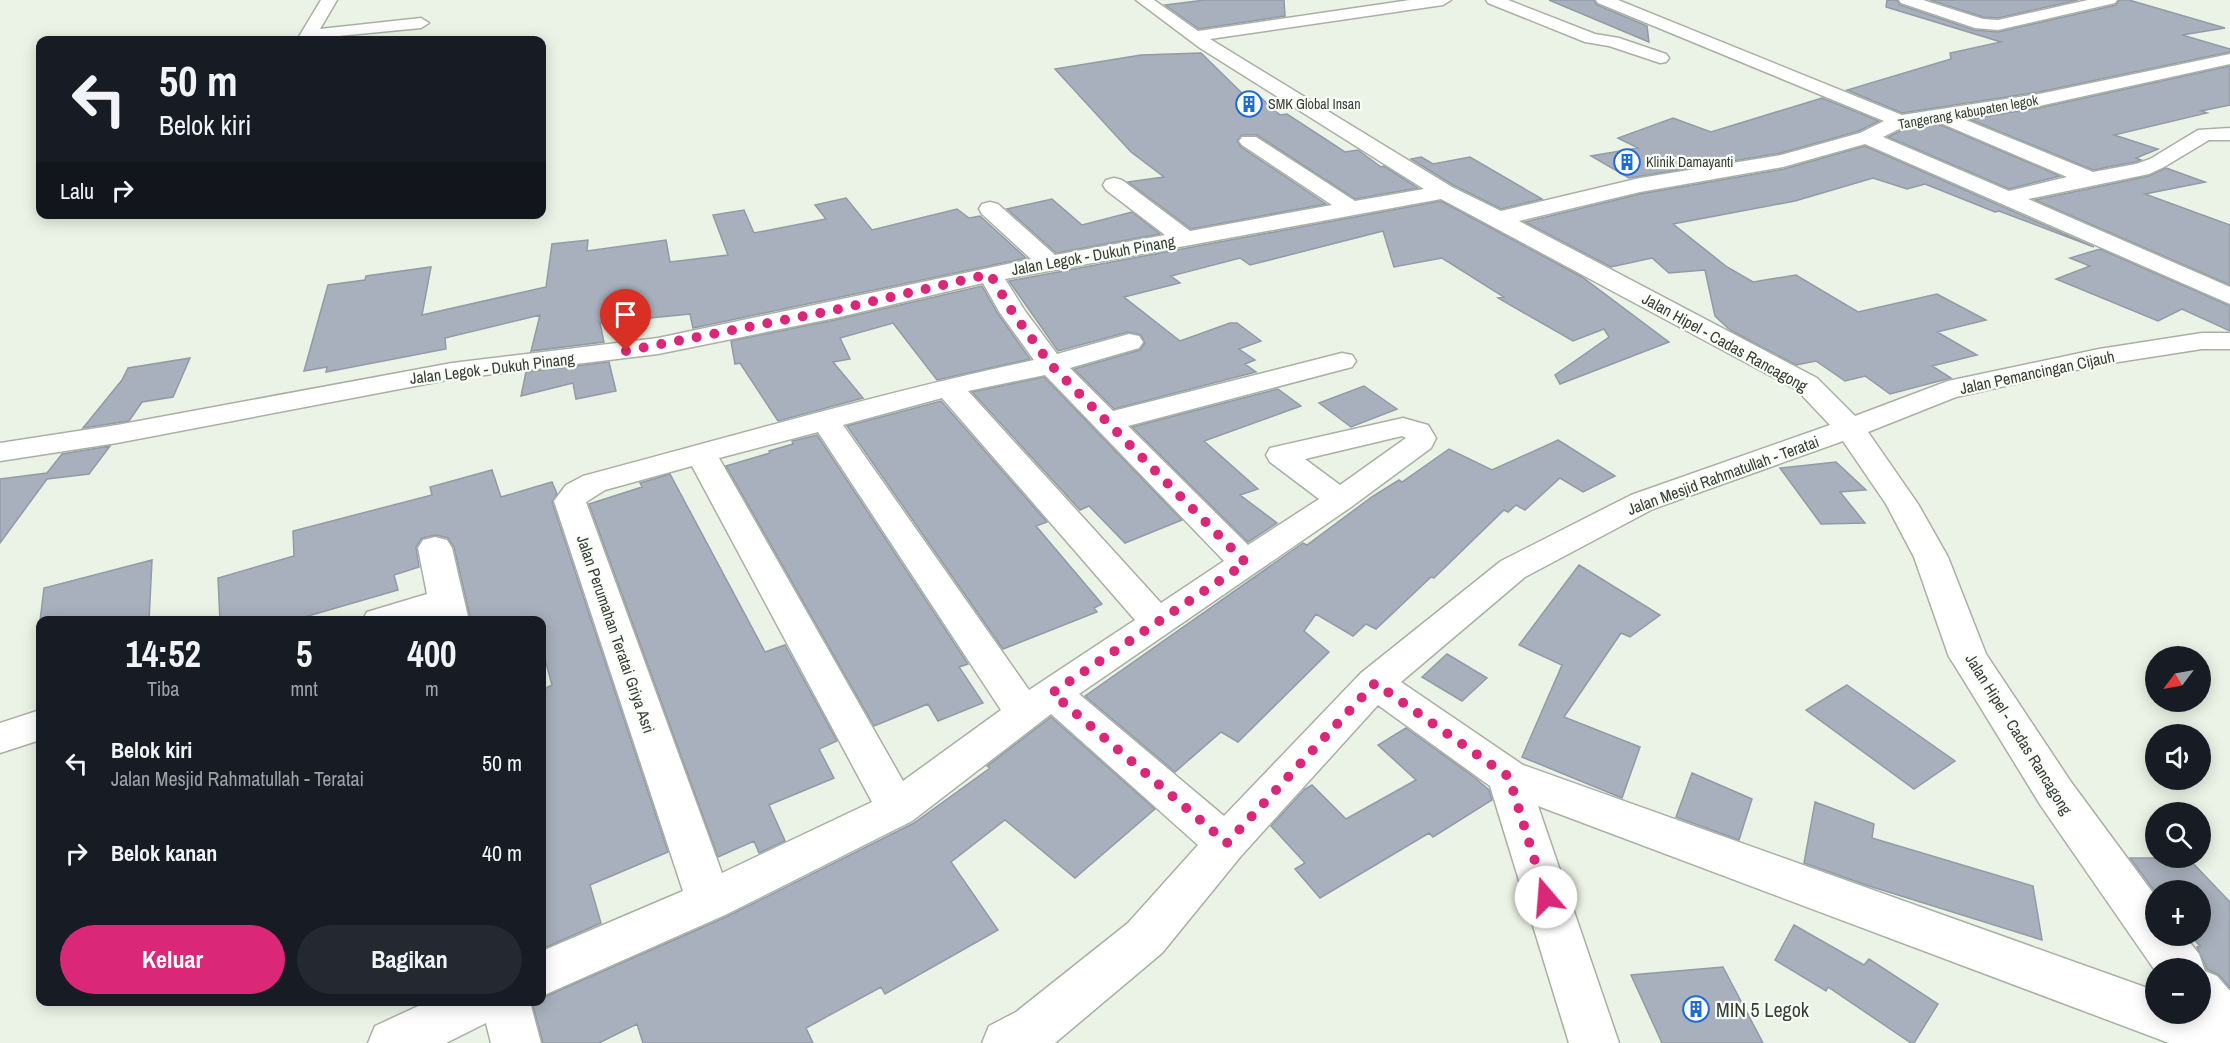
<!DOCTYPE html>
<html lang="id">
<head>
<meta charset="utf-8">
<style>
  :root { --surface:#171b24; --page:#242831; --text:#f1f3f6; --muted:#9ea1a6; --accent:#db2777 }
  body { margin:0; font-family:"Archivo Narrow",sans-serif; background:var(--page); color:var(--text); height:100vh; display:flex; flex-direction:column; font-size:22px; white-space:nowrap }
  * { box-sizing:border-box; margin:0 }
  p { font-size:20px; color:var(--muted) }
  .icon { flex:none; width:33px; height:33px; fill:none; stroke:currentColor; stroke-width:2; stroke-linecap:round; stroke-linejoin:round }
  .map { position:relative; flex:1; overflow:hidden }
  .details { position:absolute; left:36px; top:616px; width:510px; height:390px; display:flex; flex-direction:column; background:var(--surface); border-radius:12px; box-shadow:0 3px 15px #0003 }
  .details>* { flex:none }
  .banner { position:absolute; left:36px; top:36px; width:510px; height:183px; border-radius:12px; box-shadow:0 3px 15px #0003; background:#171b24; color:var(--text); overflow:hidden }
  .needle { width:39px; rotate:238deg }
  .tools { position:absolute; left:2145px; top:646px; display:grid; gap:12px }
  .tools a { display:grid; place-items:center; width:66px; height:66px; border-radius:50%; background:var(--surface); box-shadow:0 3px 15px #0003; font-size:30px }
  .pin { position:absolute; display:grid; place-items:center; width:51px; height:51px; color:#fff; margin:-62px -26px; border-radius:50% 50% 50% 0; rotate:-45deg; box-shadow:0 0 6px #0007 }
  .pin .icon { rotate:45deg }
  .me { position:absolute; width:66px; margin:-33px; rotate:342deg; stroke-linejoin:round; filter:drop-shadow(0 0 4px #0008) }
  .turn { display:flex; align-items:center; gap:21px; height:126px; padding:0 24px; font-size:27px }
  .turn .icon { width:78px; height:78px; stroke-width:2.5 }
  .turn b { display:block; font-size:42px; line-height:51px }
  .then { display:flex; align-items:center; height:57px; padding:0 24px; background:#0003; gap:12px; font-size:22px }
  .eta { display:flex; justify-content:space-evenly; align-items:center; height:102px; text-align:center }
  .eta b { font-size:36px; font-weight:800; line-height:42px }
  .action { display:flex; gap:12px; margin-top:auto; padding:12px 24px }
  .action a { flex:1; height:69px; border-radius:36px; background:var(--accent); color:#fff; font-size:24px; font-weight:800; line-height:69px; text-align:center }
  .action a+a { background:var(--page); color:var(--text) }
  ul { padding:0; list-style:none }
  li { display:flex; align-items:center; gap:18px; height:90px; padding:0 24px }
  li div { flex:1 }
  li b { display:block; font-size:22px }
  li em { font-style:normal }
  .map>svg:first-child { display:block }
  .building { fill:#a8b0bd; stroke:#929aa6; stroke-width:1.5 }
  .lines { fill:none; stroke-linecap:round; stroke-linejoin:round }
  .minor-casing { stroke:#a8b0a3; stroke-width:3 }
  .minor { fill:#fff; fill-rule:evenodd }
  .route { stroke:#db2777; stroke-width:10; stroke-dasharray:0 18 }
  .labels { text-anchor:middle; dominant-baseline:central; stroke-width:4.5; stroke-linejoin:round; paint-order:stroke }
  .far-poi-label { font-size:14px; fill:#393d38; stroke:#f9fff6; text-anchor:start }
  .far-street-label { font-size:14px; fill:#393d38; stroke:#f9fff6 }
  .street-label { font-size:16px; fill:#393d38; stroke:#f9fff6 }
  .near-poi-label { font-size:20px; fill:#393d38; stroke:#f9fff6; text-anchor:start }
</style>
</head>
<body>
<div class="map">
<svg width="2230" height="1043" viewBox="0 0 2230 1043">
  <rect width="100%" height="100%" fill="#eaf3e5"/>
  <path class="building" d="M1205,0H1284L1285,16L1199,29L1165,5Z
    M1549,0H1594L1597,5L1647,26L1649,42Z
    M1887,0H1897L1900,5L1974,30L1998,32L2116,5L2119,0H2129L2225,28L2182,35L2230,49V52L2039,92L1902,113L1847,90L1951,59L1950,53L2001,42L1886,7Z
    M1930,0H2078L1998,18L1983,17Z
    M1201,53L1246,97L1259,96L1280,115L1287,114L1345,152L1358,150L1381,167L1384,166L1418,188L1355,199L1257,135H1242L1237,141L1241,147L1326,204L1191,229L1128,182L1164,177L1131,152L1055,69L1141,55Z
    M2230,66V105L2201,111L2207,113L2114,135L2158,149L2136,158L2141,160L2135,162L2093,170L1969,119L2039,108Z
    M1822,98L1879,121L1859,131L1781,153L1629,178L1591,156L1638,148L1618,138L1673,118L1711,132Z
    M1936,123L2060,176L2009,189L1888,137L1906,128Z
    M1865,146L2094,247L1999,211L1995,212L1925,184L1907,189L1873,178L1795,201L1673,224L1727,267L1753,282L1796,275L1858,312L1937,294L1986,320L1937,332L1977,355L1932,366L1951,378L1890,394L1865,376L1845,381L1816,361L1796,365L1730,330L1715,316L1705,270L1669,273L1652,258L1611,267L1525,222L1640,194L1784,169Z
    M1421,157L1433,164L1470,157L1542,199L1501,209L1453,185L1411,159Z
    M2166,168L2205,182L2145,194L2230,225V285L2035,200L2149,176Z
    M846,198L872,230L957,209L969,218L980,216L1026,258L693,328L690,314L600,323L604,342L531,351L540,315L445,338L446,349L326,372L327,367L304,371L328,285L365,280L366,276L431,267L422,315L546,287L552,244L588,240L587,251L666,240L670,262L728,255L713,215L744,210L754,233L826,219L815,205Z
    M1052,199L1082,225L1132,212L1160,234L1056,253L1007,209Z
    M1441,201L1582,277L1669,342L1560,384L1555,375L1609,337L1604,329L1573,341L1498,298L1504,297L1442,258L1394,267L1383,231L1250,265L1240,258L1171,276L1180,283L1124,297L1180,341L1230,323H1237L1261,341L1239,349L1255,360L1245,364L1256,372L1114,409L1074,369L1140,350L1145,343L1141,335L1128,332L1058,351L1009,281Z
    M2100,249L2230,306V331L2182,309L2158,321L2056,279L2090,266L2070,258Z
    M982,286L998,314L1030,359L937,380L893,323L840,338L850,359L833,362L863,398L778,421L740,363L735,364L731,341L835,320Z
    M190,358L173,397L142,402L129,421L83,428L122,380L128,368Z
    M609,362L616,391L576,399L573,383L521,396L526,372Z
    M1044,377L1182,520L1125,543L1089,506L1080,510L972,392Z
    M1364,386L1397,409L1351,427L1319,403Z
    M1278,389L1301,406L1204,441L1258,489L1240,495L1277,523L1248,542L1132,427Z
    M941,401L1047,522L1036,526L1102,604L1094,608L1097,612L1003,649L847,426Z
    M817,435L968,664L959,667L983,703L938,721L928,704L874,726L726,466L770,453L769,451L793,444L792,441Z
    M1558,440L1615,476L1583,492L1560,478L1525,510L1516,505L1508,512L1504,510L1434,578L1431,577L1376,629L1366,624L1353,636L1316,614L1304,631L1329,652L1238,742L1221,732L1175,772L1085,696L1303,543L1307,545L1373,496L1399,480L1402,482L1449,449L1492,470Z
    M110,446L89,474L47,479L0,543V479L47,473L62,454Z
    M1836,462L1866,490L1840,492L1865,523L1821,524L1780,468Z
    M492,470L501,497L552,482L557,494L552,502L668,852L590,885L601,923L542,949V690L552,685L542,648V621H471L454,547L448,538L436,535L422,538L416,547L419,567L394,575L398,590L291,621H220L218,578L294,556L293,531L432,495L430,487Z
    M670,474L765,652L785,645L837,741L819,749L834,778L769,805L785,841L759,853L754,841L718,857L589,504L642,487L640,483Z
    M152,560L149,621H40L44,588Z
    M1579,565L1660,615L1630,637L1621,633L1564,717L1640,747L1622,798L1522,757L1562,665L1519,645Z
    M1447,654L1487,678L1462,701L1422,677Z
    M1847,685L1955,761L1914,789L1806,710Z
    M1051,717L1155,809L1075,878L1005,820L951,862L998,930L885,994L881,987L806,1028L813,1043H643L637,1024L599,1043H543L532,1002H542V998L726,917L914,823L990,768L987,766Z
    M1406,728L1474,777L1489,790L1492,800L1433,837L1429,833L1320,898L1295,869L1305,863L1271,826L1305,789L1312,785L1346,819L1416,780L1378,745Z
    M1692,773L1752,799L1739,840L1676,817Z
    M1815,802L1874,824L1872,838L2033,886L2042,940L1866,885L1804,863Z
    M2130,858H2188L2230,902V988L2219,975L2207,969L2197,947L2200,946L2191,936H2200V891L2156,893Z
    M1794,925L1864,965L1869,959L1938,1004L1914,1043H1911L1828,987L1826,991L1775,960Z
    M1723,967L1763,1043H1662L1631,975Z"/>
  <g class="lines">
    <g class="minor-casing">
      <path id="minor" d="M321,0H337L320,29L421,18L429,23L421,28L297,40Z
        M1136,0H1154L1198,31L1410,0H1451L1443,5L1210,39L1452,187L1501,211L1640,178L1781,155L1860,133L1884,121L1598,3L1596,0H1618L1902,115L2039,94L2230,54V64L2039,106L1961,118L2093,172L2136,164L2150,159L2198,130L2230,128V140H2209L2164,167L2149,174L2028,199L2230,287V304L1865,144L1783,167L1640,192L1519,221L1817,378L1855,416L1948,381L2099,349L2202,333H2230V349H2202L2099,365L1956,397L1868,432L1918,504L1948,557L1986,654L2071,782L2156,897V936H2185L2199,954L2205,971L2217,976L2230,991V1043H2169L1538,806L1619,1043H1569L1490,786L1378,705L1241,856L1162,953L1055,1043H982L989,1026L1016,1012L1128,923L1198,845L1051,714L912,821L725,915L542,996V951L683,891L554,501L566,485L583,476C733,436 881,393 1034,360L1000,313L983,283L835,318L658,354L452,379L117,443L0,461V443L117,425L452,363L658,338L1031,259L982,214L979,209L982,204L990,202L998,204L1055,255L1165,235L1106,190L1103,185L1106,180L1114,178L1122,180L1190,231L1332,205L1242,145L1239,141L1242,137H1256L1355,201L1424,189L1200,48ZM1936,121L2067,177L2009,191L1883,137L1905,126ZM1441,199L1797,390L1830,425L1631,495L1501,561L1361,673L1224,816L1079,694L1351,507L1431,448L1436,438L1428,425L1403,418L1270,448L1266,455L1270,462L1319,499L1248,545L1128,426L1352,367L1356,361L1352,355L1342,353L1113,411L1070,368L1139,348L1143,342L1139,336L1129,334L1057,354L1025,311L1005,279ZM1045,375L1224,561L1161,603L968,391ZM942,398L1135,620L1029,690L843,425ZM818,432L1001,710L903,781L719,458ZM1402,436L1406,438L1340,485L1305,459ZM1843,441L1886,504L1914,557L1949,657L1955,666L2041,806L2156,972V969H2200V1014H2156V991L1523,765L1401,682L1525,577L1653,509ZM692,466L872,802L722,873L586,502L605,490Z
        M1486,0H1508L1595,34L1619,38L1666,54L1669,58L1666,62L1660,63L1609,46L1585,42L1488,3Z
        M1899,0H1923L1983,19L1998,20L2088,0H2117L2115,3L1998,30L1975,28L1901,3Z
        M435,537L447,540L452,548L469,621H433L432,618L421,621H362L367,612L427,594L418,548L423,540Z
        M40,710V740L0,753V723Z
        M427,1002H530L541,1043H491L486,1023L446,1043H368L375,1026Z"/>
    </g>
    <use href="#minor" class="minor"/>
  </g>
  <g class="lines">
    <path class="route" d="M626,351L835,310L990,274L1013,313L1051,365L1246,563L1052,693L1227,843L1375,683L1509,777L1546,897"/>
  </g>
  <defs>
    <g id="building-ring" transform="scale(1.35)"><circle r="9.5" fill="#f9fff6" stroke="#206ad5" stroke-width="1.5"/><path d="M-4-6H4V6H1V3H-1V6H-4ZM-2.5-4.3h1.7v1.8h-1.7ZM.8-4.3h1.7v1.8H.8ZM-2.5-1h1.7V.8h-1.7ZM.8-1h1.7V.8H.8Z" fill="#206ad5"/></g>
  </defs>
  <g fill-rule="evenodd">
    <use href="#building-ring" x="1249" y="104"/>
    <use href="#building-ring" x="1627" y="162"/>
    <use href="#building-ring" x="1696" y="1009"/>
  </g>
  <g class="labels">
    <g class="far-poi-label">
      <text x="1268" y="104">SMK Global Insan</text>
      <text x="1646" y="162">Klinik Damayanti</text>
    </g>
    <g class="far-street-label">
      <text transform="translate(1968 112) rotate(-10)">Tangerang kabupaten legok</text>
    </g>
    <g class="street-label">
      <text transform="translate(1093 255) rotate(-10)">Jalan Legok - Dukuh Pinang</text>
      <text transform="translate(1725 342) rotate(29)">Jalan Hipel - Cadas Rancagong</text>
      <text transform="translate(492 368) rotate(-7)">Jalan Legok - Dukuh Pinang</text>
      <text transform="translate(2037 372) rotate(-12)">Jalan Pemancingan Cijauh</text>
      <text transform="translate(1723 475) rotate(-20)">Jalan Mesjid Rahmatullah - Teratai</text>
      <text transform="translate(616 634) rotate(71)">Jalan Perumahan Teratai Griya Asri</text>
      <text transform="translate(2019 734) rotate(58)">Jalan Hipel - Cadas Rancagong</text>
    </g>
    <g class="near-poi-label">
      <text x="1716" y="1009">MIN 5 Legok</text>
    </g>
  </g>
</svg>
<div class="tools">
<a><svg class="needle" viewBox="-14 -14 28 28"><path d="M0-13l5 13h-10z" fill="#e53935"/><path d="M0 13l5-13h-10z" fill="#9ea1a6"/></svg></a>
<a><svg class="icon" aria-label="sound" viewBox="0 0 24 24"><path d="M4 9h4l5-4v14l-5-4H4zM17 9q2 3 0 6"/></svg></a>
<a><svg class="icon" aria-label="search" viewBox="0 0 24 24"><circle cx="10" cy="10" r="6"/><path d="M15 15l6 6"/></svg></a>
<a>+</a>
<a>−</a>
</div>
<div class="pin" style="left:626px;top:351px;background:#d93025"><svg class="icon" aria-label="arrive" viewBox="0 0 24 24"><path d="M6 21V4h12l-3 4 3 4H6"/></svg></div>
<svg class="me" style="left:1546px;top:897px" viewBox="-20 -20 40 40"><circle r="19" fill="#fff"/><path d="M0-13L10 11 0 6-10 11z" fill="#db2777"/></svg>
<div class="banner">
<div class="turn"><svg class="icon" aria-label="left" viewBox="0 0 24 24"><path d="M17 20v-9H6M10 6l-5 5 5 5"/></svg><div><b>50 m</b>Belok kiri</div></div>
<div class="then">Lalu<svg class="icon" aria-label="right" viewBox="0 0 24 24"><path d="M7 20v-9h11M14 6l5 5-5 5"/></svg></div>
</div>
<section class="details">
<div class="eta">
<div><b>14:52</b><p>Tiba</p></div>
<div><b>5</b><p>mnt</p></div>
<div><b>400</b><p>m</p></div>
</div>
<ul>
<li><svg class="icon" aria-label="left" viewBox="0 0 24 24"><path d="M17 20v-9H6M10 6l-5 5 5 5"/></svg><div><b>Belok kiri</b><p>Jalan Mesjid Rahmatullah - Teratai</p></div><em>50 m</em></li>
<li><svg class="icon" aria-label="right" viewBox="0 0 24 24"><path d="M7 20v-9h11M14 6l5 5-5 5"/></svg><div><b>Belok kanan</b></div><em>40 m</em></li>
</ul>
<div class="action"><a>Keluar</a><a>Bagikan</a></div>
</section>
</div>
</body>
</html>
